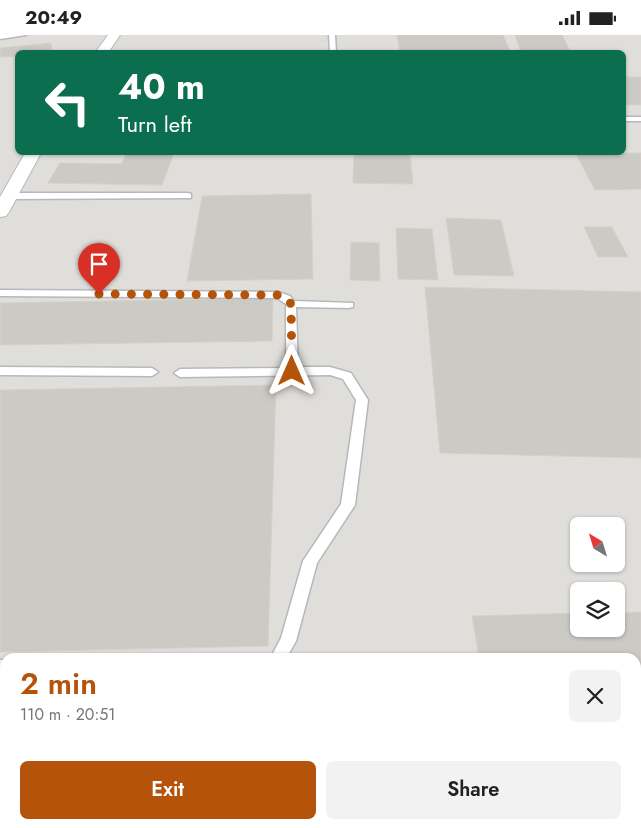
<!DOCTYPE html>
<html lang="en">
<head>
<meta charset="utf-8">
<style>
  :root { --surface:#fff; --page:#f2f2f2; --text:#222; --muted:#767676; --accent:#b45309 }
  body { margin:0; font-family:Jost,sans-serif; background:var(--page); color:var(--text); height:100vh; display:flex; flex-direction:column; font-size:19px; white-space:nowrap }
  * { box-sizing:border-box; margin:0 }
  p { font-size:16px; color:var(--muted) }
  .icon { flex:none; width:28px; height:28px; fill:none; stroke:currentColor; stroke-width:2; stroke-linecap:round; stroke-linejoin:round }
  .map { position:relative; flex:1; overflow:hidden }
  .side { position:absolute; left:0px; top:618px; width:641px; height:176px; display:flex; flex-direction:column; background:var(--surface); border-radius:15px 15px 0 0; box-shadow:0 1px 4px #0004 }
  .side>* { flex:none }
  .banner { position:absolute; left:15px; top:15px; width:611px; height:105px; border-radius:8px; box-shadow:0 1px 4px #0004; background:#0b6e4f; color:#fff; overflow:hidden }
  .needle { width:32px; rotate:322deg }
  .tools { position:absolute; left:570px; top:482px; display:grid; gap:10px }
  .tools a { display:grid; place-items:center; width:55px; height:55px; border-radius:8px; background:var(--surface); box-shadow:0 1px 4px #0004; font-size:25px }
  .pin { position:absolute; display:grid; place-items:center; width:42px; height:42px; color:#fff; margin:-51px -21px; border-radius:50% 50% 50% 0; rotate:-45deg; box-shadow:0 0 5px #0007 }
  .pin .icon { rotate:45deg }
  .me { position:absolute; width:55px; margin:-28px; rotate:0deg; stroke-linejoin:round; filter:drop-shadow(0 0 4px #0008) }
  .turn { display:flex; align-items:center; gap:18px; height:105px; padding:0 20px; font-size:22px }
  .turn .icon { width:65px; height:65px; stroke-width:2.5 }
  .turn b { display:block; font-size:35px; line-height:42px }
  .round { display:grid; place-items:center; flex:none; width:52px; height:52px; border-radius:8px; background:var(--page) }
  .overview { display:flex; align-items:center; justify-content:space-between; height:85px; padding:0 20px }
  h1 { font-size:30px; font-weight:600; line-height:38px; color:var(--accent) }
  .button { display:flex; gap:10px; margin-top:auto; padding:10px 20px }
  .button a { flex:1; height:58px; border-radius:8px; background:var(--accent); color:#fff; font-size:20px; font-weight:600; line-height:58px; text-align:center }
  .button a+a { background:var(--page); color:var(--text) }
  .status { display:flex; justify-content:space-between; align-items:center; height:35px; padding:0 25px; background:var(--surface); direction:ltr }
  .status svg { height:14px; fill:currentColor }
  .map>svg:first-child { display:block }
  .industrial { fill:#e0deda; fill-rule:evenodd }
  .building { fill:#cccac5; stroke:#d6d1c6 }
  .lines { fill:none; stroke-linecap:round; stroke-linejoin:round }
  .service-casing { stroke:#b5b8bc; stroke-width:3 }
  .minor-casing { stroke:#b5b8bc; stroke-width:2 }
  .service { fill:#fff; fill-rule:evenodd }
  .minor { fill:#fff; fill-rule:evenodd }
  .route { stroke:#b45309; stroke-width:9; stroke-dasharray:0 16.2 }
</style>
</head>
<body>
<div class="status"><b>20:49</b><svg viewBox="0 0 49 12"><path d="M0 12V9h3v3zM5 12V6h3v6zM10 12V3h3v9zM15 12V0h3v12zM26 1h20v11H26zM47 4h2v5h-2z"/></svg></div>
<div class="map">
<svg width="641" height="793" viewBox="0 0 641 793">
  <rect width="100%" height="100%" fill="#f1efe8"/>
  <path class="industrial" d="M0,0H641V793H0ZM18,18H624V118H18ZM579,491H616V529H579ZM579,556H616V594H579ZM5,622H636V789H5Z"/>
  <path class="building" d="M397,0H503L511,18H400Z
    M515,0H562L571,18H521Z
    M51,8L52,17L18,18V21L0,22V13Z
    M624,42H641V70H624Z
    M127,118H174L162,150L48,148L60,128L121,129Z
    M354,118H410L413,149L353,148Z
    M641,118V154L595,155L576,119Z
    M311,159L313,244L187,246L202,161Z
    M446,183L501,185L514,241L454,240Z
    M584,192H612L628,222H598Z
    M396,193L432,194L438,245L398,244Z
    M351,207L379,208L380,246L350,245Z
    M425,252L641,257V423L440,418Z
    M273,263L272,306L0,310V268Z
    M276,350L268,611L0,617V355Z
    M641,577V645H636V622H479L472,581L579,578V594H616V578Z
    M0,643H5V675H0Z
    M0,784H5V789H96L184,793H0Z"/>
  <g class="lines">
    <g class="service-casing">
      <path id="service" d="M0,0H26L0,4Z
        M329,0H335L336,18H330Z
        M624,82H641V86H624Z
        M188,158L191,159V163L9,164L5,161L9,158Z
        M0,255L278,257L290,261L294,266L353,268V272L349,273L296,272L298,332H330L351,338L368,365L355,470L317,528L296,606L287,622H271L281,603L303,526L341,469L356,365L343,344L330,340L180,342L174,338L180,334L286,333V269L277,263L0,261Z
        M0,332L152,333L158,337L152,341L0,340Z
        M0,625H5V641H0Z"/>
    </g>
    <g class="minor-casing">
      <path id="minor" d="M108,0H120L108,18H95Z
        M25,118H41L9,177L6,181L0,182V162Z"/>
    </g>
    <use href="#service" class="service"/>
    <use href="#minor" class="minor"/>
  </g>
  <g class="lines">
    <path class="route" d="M99,259L278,260L286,263L291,269L292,336"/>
  </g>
</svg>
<div class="tools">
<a><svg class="needle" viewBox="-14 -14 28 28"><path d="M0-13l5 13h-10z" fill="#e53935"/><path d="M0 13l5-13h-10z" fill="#767676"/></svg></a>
<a><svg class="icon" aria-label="layers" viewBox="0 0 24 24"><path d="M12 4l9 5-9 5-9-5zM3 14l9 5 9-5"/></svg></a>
</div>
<div class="pin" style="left:99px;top:259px;background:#d93025"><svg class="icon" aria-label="arrive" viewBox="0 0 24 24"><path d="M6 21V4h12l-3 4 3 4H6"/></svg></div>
<svg class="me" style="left:292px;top:336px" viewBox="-20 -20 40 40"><path d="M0-17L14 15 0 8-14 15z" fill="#b45309" stroke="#fff" stroke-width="4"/></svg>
<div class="banner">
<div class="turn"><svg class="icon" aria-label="left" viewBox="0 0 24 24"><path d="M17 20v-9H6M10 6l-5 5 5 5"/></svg><div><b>40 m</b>Turn left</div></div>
</div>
<section class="side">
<div class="overview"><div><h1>2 min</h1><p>110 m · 20:51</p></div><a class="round"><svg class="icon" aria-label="close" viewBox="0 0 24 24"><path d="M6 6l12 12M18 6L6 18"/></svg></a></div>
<div class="button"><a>Exit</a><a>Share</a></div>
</section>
</div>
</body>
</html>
